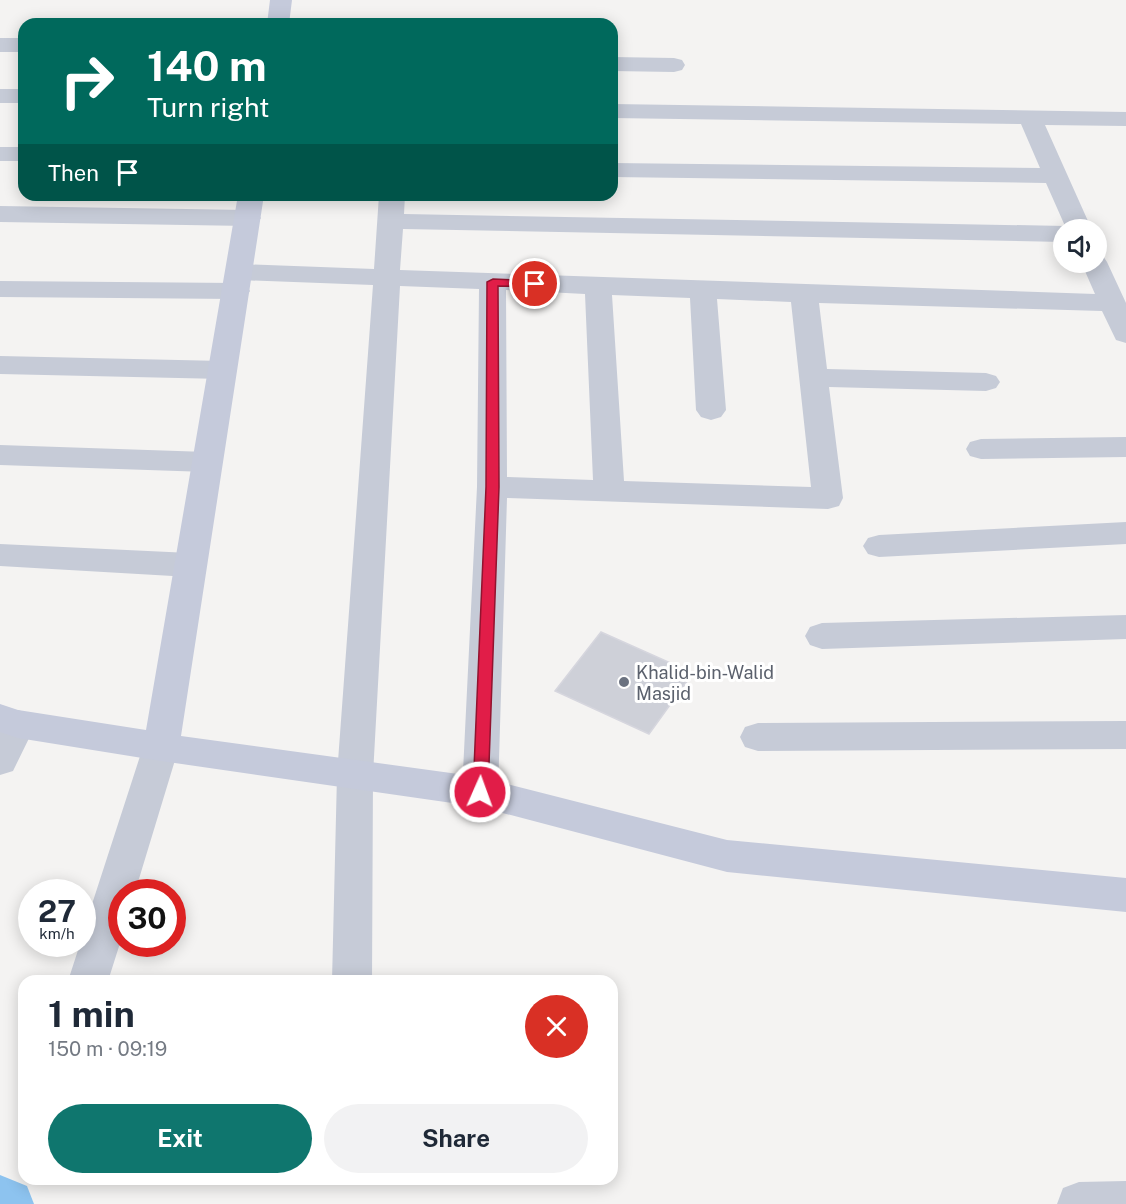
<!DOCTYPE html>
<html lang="en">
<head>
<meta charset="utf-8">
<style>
  :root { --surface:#fff; --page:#f2f2f3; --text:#1f2937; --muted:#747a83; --accent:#0f766e }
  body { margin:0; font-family:"Public Sans",sans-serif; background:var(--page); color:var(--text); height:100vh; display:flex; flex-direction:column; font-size:22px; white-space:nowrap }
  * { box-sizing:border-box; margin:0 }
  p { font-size:20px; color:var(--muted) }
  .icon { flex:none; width:33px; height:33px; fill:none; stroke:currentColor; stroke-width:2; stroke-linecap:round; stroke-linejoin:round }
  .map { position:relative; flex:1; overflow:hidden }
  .drawer { position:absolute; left:18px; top:975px; width:600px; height:210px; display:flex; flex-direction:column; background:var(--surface); border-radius:18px; box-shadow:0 3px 15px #0003 }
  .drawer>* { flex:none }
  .hud { position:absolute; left:18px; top:18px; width:600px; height:183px; border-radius:18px; box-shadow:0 3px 15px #0003; background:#00695c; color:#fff; overflow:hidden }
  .controls { position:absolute; left:1053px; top:219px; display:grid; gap:12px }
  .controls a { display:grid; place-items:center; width:54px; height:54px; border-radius:50%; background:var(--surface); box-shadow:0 3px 15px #0003; font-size:30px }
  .speed { position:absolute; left:18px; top:879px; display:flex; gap:12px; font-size:30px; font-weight:700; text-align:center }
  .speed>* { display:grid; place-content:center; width:78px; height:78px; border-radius:50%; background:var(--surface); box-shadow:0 3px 15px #0003; line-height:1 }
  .speed small { font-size:15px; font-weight:400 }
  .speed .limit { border:9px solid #d22; background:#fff; color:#111 }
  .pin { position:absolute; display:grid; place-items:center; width:51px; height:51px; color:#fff; margin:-26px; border:3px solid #fff; border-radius:50%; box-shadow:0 2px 6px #0007 }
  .me { position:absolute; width:66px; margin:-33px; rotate:2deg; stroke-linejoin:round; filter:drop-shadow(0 0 4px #0008) }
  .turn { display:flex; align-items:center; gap:21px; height:126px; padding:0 30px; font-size:27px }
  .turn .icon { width:78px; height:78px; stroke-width:2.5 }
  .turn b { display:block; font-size:42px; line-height:51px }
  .then { display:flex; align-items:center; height:57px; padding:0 30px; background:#0003; gap:12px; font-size:22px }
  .round { display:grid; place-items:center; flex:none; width:63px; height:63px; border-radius:32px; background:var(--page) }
  .summary { display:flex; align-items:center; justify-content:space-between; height:102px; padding:0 30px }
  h1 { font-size:36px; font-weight:700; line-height:45px }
  .button { display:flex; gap:12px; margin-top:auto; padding:12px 30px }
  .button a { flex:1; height:69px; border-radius:36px; background:var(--accent); color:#fff; font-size:24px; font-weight:700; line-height:69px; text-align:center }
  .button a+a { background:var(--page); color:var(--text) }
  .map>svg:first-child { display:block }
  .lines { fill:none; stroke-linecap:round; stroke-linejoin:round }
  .canal { fill:#8dc3ef; fill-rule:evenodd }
  .building { fill:#ced0d8; stroke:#d6d6de; stroke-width:1.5 }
  .street { fill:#c6cbd7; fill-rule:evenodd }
  .secondary { fill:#c5cadb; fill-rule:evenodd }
  .route { fill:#e11d48; stroke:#92132f; stroke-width:1.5 }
  .worship-dot { fill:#6b7280; stroke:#fff; stroke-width:2 }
  .labels { text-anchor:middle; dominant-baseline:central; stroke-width:6; stroke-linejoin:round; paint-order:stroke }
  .worship-label { font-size:18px; fill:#5b616d; stroke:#fff; text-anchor:start }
</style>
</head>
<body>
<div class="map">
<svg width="1126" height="1204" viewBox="0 0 1126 1204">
  <rect width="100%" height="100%" fill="#f4f3f2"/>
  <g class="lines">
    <path class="canal" d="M0,1175L27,1186L34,1204H0Z"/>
  </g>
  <path class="building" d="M601,632L693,673L649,734L555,691Z"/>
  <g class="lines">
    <path class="street" d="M0,38H24V52H0Z
      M612,57L674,58L682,60L685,65L682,70L674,72L612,71Z
      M0,89H24V103H0Z
      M612,104L1126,112V126L1045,125L1092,230H1064V242L403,229L400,270L1095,294L1081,262H1096V255L1103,256L1107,262L1126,303V343L1116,340L1102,311L819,303L827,369L986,373L996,376L1000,382L996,388L986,391L829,387L843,498L839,506L828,509L507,498L498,792L493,803L480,807L467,803L462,792L477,487L479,289L400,286L373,775L372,981H332L337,775L373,285L239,280L230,278L226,272L230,266L239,264L374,269L379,195H405L404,214L1065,226L1046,183L612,177V163L1040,168L1021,124L612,118ZM506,290L585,294L593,480L507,477ZM612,295L690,298L696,410L701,417L711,420L721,417L726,410L717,299L791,302L811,487L624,481Z
      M0,147H24V161H0Z
      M0,206L248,210L257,213L261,218L257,223L248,226L0,222Z
      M0,281L236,283L246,285L250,291L246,297L236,299L0,297Z
      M0,356L223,361L233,364L237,370L233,376L223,379L0,374Z
      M1126,437V457L981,459L970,456L966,449L970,442L981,439Z
      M0,445L207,452L218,455L222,462L218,469L207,472L0,465Z
      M1126,522V544L879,557L868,554L863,546L868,538L879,535Z
      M0,544L190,553L201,557L206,565L201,573L190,577L0,566Z
      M1126,615V639L822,649L810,645L805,636L810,627L822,623Z
      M18,710L30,714L36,724L13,771L0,775V725L6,714Z
      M1126,721V749L758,751L745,747L740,737L745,727L758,723Z
      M161,733L174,737L179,747L135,892H122V937L108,981H68L80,944H82V935L143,747L148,737Z
      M1126,1181V1204H1057L1063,1188L1079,1182Z"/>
    <path class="secondary" d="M270,0H292L289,24H267Z
      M238,195H264L181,736L480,777L727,840L1126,878V912L727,872L480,807L161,761L18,738L0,732V704L18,710L146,730Z"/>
  </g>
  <path class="route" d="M493,279L535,281L540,284L535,287L498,286L499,487L488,792L486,797L480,798L475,797L473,792L486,487L487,282Z"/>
  <circle class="worship-dot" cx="624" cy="682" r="6"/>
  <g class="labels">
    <g class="worship-label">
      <text x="636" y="672">Khalid-bin-Walid<tspan x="636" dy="21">Masjid</tspan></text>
    </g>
  </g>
</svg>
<div class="controls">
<a><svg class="icon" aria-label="sound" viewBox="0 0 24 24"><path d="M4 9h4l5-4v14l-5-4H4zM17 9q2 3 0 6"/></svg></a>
</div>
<div class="speed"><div>27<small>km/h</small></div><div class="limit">30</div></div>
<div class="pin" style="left:535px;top:284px;background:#d93025"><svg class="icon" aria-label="arrive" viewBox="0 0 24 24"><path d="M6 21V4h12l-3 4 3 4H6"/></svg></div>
<svg class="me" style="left:480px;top:792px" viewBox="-20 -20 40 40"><circle r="17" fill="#e11d48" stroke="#fff" stroke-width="3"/><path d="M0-11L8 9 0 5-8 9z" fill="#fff"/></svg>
<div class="hud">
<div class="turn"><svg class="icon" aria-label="right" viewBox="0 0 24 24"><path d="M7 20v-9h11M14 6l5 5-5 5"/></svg><div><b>140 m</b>Turn right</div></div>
<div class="then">Then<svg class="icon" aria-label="arrive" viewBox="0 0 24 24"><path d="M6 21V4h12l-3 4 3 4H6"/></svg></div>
</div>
<section class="drawer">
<div class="summary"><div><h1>1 min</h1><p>150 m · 09:19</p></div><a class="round" style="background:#d93025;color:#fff"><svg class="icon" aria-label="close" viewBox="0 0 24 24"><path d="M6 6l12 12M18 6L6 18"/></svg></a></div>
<div class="button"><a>Exit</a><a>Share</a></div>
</section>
</div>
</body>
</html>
